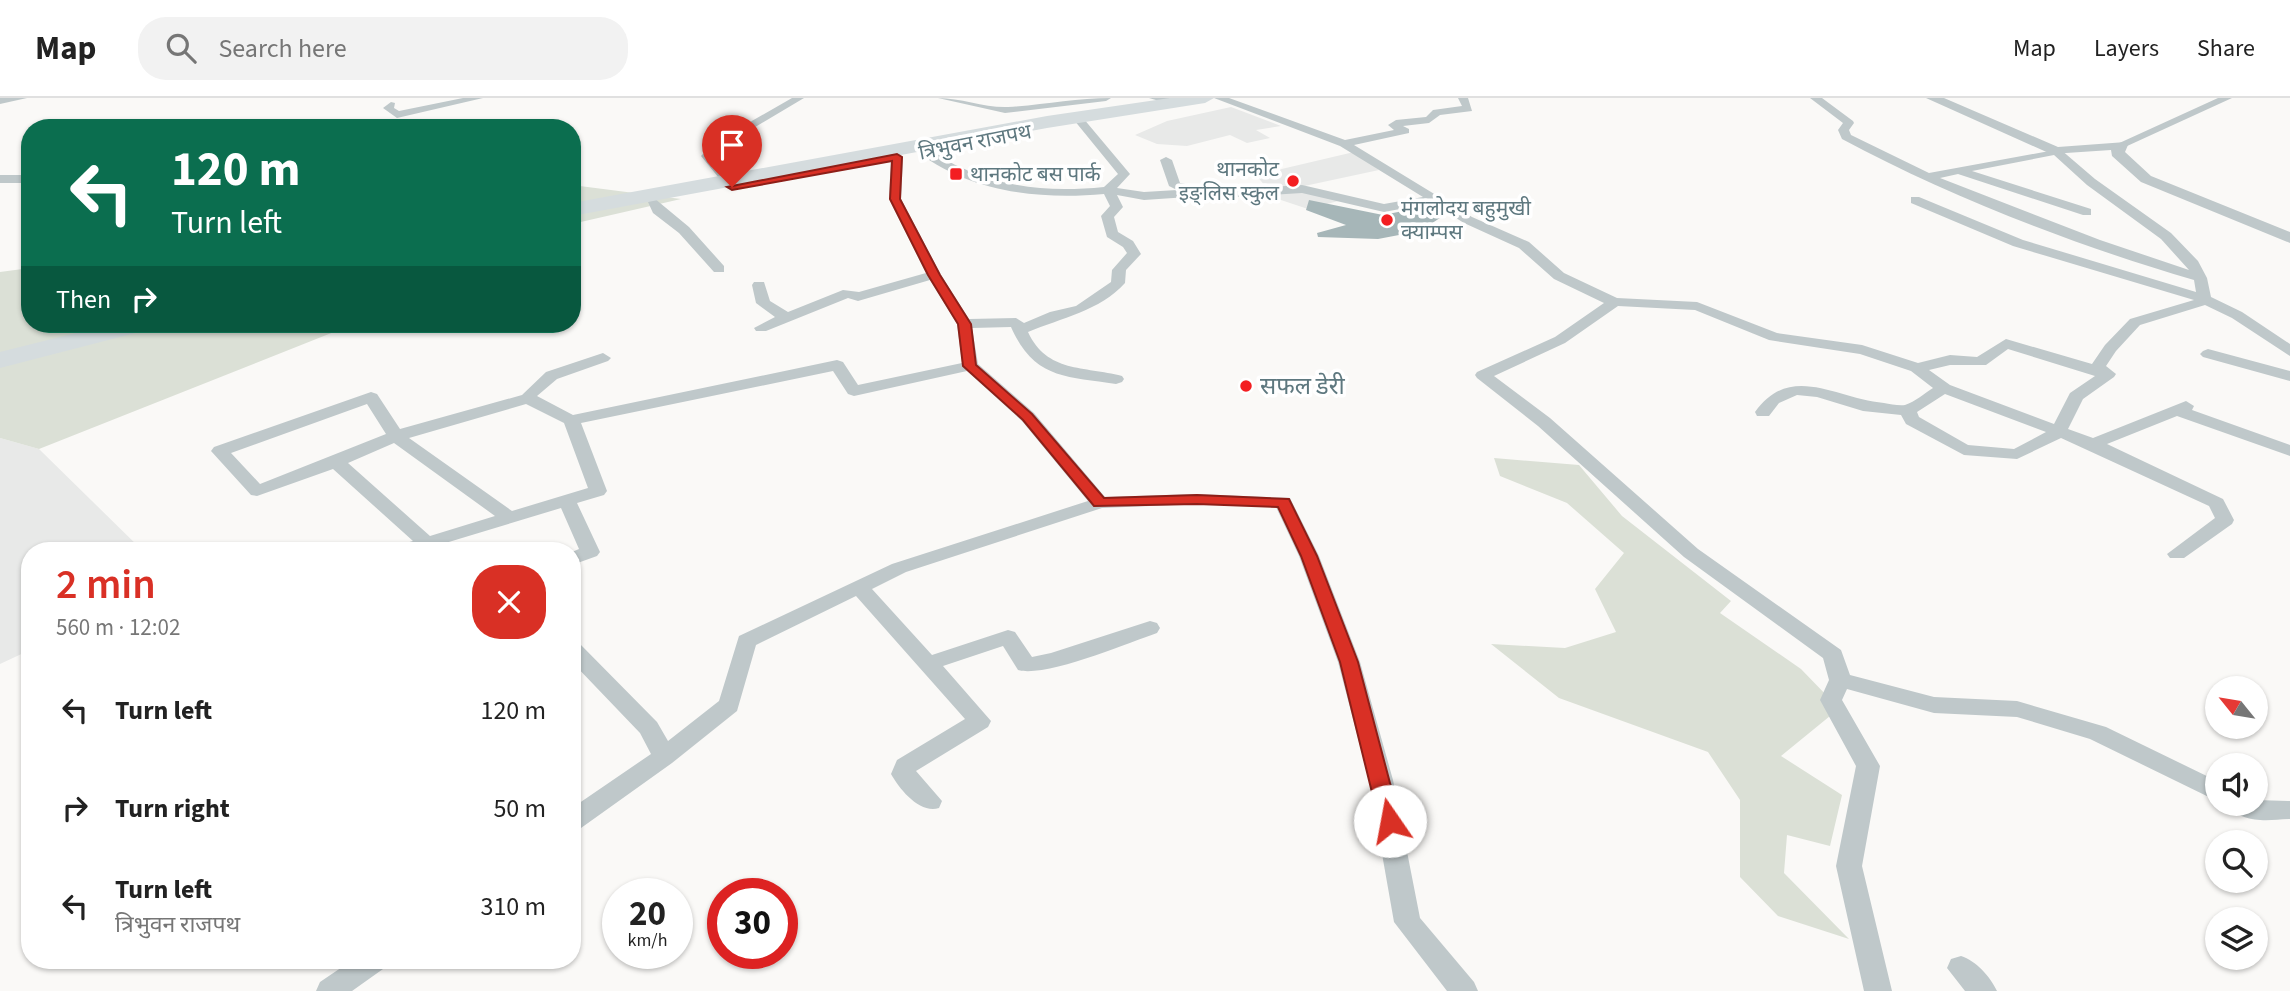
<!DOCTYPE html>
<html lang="en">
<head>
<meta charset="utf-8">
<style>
  :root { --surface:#fff; --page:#f2f2f2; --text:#222; --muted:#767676; --line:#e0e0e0; --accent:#d93025 }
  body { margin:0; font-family:"Source Sans 3","Noto Sans Devanagari",sans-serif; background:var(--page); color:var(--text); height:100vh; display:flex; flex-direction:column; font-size:26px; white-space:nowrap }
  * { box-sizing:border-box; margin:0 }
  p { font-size:23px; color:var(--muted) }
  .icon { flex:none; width:38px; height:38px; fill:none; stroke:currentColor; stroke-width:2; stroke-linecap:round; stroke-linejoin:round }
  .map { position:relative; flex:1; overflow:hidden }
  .side { position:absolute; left:21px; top:444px; width:560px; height:427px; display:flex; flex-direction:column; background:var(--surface); border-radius:28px; box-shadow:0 2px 5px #0004 }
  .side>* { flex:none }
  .guide { position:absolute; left:21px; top:21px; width:560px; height:214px; border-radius:28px; box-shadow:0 2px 5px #0004; background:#0b6e4f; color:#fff; overflow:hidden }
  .needle { width:46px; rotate:300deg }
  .tools { position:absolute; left:2205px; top:578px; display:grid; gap:14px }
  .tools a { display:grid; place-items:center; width:63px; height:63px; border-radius:50%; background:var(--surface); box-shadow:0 2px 5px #0004; font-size:35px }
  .speed { position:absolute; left:602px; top:780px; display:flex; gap:14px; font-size:35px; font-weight:700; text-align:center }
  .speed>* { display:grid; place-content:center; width:91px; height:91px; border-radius:50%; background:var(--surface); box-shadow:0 2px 5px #0004; line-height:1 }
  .speed small { font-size:18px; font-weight:400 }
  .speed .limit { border:10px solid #d22; background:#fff; color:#111 }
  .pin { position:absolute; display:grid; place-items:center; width:60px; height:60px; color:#fff; margin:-72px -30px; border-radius:50% 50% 50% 0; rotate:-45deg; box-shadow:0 0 7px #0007 }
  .pin .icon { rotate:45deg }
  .me { position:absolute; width:77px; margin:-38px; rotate:348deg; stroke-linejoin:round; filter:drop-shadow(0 0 5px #0008) }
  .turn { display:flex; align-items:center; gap:24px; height:147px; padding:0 35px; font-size:32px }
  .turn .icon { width:91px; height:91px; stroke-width:2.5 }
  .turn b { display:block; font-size:49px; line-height:60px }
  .then { display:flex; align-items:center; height:66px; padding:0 35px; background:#0003; gap:14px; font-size:26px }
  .round { display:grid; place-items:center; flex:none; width:74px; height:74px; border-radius:28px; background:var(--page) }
  .headline { display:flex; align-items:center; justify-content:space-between; height:119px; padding:0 35px }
  h1 { font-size:42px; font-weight:600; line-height:52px; color:var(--accent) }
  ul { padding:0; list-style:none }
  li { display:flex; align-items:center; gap:21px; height:98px; padding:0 35px }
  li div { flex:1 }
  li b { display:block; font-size:26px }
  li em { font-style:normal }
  header { display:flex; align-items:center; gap:42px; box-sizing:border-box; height:98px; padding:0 35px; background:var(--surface); border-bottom:2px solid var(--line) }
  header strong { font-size:33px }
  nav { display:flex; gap:38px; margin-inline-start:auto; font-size:24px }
  .search { width:490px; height:63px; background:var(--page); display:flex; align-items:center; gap:18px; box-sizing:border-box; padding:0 24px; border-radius:28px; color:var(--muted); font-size:26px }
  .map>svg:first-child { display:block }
  .built { fill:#e8e9e8 }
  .green { fill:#dbe0d6 }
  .building { fill:#a6b6b8 }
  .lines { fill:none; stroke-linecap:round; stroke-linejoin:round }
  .minor { fill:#bfc8ca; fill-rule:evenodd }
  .tertiary { fill:#bfc8ca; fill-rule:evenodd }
  .trunk { fill:#d5dcde; fill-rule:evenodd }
  .route { fill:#d93025; stroke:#8d1f18; stroke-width:2 }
  .poi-dot { fill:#f31e21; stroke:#fff; stroke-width:2.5 }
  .labels { text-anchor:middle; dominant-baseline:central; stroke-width:7; stroke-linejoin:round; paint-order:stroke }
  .far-street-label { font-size:21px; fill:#5e787f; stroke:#fff }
  .far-poi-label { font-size:21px; fill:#5e787f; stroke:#fff; text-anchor:start }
  .poi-label { font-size:24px; fill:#5e787f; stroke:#fff; text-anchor:start }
</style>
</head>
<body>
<header>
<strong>Map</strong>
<div class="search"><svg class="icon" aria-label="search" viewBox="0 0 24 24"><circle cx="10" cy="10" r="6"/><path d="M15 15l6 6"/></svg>Search here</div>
<nav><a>Map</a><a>Layers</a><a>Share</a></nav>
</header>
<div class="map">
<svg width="2290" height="893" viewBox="0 0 2290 893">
  <rect width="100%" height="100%" fill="#faf9f7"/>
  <path class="built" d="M1231,9L1281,28L1256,32L1270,40L1247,45L1230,37L1187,48L1157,46L1135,37L1167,23Z
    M1354,54L1379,72L1295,90L1342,102L1308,111L1275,100L1256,77Z
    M0,340L39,351L143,453H30V552L0,566Z"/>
  <path class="green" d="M572,87L681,101L572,126Z
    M30,170V226H354L39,351L0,340V174Z
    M1494,360L1579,367L1622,418L1731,503L1720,515L1801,571L1831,602L1830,618L1781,658L1842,697L1830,748L1787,737L1784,775L1849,841L1778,818L1740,779V702L1708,654L1559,600L1491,546L1565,550L1616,534L1595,491L1624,455L1567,405L1500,378Z"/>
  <path class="building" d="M1309,102L1383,117L1423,109L1443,118L1420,133L1378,141L1318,139L1317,135L1346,127L1306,112Z"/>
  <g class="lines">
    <path class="minor" d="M0,0H27L0,6Z
      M463,0H483L397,20L383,10L391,4L395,5L394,10L399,13Z
      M792,0H804L730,44L713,58L733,82L723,85L701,58L703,56L722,40Z
      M938,0C961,0 985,10 1008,9C1043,7 1076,0 1111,0L1106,3L1005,15Z
      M1149,0H1169L1178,4L1173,7Z
      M1214,0H1229L1345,42L1394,32L1388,27L1396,22L1426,19L1433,12L1462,8L1458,0H1468L1472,13L1440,17L1429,25L1403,28L1409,31V35L1354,47L1472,119L1529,144L1564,175L1617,200L1697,204L1777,235L1862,247L1918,265L1950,257L1977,259L2006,241L2092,266L2105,247L2130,221L2194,202L2013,148L1911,105V99H1919L2023,142L2196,194L2194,182C2077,148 1948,98 1842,41L1838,32L1843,25L1810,0H1822L1853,23L1854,25L1849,32L1851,37L1929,75L2060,51L2095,81L2171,135L2198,163L2207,180L2211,199L2242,214L2290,246V258L2232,220L2205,207L2140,227L2116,253L2106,268L2116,276L2114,279L2083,301L2068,331L2093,340L2186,303L2194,308L2192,312L2290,347V358L2177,318L2107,346L2223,401L2234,422L2232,426L2184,460H2170L2167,456L2215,420L2209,408L2061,340L2017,361L1964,357L1906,326L1901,317L1863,313L1817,299L1797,297L1779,305L1769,318H1757L1755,314C1791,264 1836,301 1884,305C1890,306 1899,308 1905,307C1915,304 1925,295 1933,290L1911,273L1860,256L1769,242L1695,212L1618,208L1565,245L1494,278L1550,320L1698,451L1841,552L1850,577L1934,599L2017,603L2106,629L2217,683V703L2090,641L2017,619L1934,615L1847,591L1842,602L1880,668L1862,768L1892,893H1864L1836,768L1856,668L1820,602L1829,582L1823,560L1684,459L1538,328L1477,280L1475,277L1477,274L1555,239L1604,205L1554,181L1519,150L1464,125L1432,105L1384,114L1302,95L1217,100L1194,95L1188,99L1144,102L1117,97L1123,109L1114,119L1118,134L1133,143L1141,156L1126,172L1125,185C1100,213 1061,220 1028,234C1047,275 1084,268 1122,278L1124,281L1122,284L1116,286C1065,278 1034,281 1011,229L972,230L978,266L1034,315L1105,399L1197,396L1290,400L1319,458L1360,564L1393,682L1420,820L1474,884L1478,893H1447L1394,824L1369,682L1338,564L1299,458L1276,409L1197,406L1102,410L906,474L872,491L932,557L1008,532L1015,534L1032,559L1051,555L1150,523L1157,525L1160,530L1157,535C1128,545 1045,580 1018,572L1003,548L943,568L991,623L988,629L916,673L942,703L939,710C920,716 900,692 891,676L897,662L965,621L856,498L756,547L737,613L672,665L581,730L572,733V710L651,656L640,635L572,564V544L580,546L657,624L668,643L719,603L739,538L892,466L1088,403L1022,323L967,273L854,298L848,296L833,273L581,325L607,393L604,397L577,405L600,454L597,458L572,467V454L579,451L561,410L419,453H389L392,449L413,443L333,371L257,398L251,397L211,353L214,349L371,294L377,296L400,331L522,297L546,274L603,255L611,260L608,263L557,281L537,298L573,317L837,262L843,264L858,287L962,265L957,226L930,182L858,203L848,200L766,233H756L754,230L775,219L756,205L752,187L754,184H764L770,203L788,214L843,192L859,194L926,175L889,101L891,59L897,56L903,59L901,101L941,177L969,221L1016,220L1024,225L1050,214L1076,208L1111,184L1112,172L1127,155L1123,149L1107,139L1101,118L1110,108L1104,96C1038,102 966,94 913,50L911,48L917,45C932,50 945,63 960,69C1008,91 1053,94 1104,89L1118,76L1074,22L1079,19L1083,20L1130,76L1117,90L1144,94L1177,92L1169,88L1160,62L1166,59L1172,62L1180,85L1217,92L1302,87L1384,106L1423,99L1340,48ZM2054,57L2087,87L2161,141L2189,172L2100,142L1940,80L1958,76L2083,117H2091V111L1972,73ZM2008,251L2095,278L2070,295L2054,326L1950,287L1929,272L1950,267H1986ZM1945,296L2046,334L2014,351L1968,347L1919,319L1917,314ZM367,306L386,336L260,386L231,355ZM526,306L564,325L588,390L512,413L409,340ZM394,345L495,418L430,438L348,365Z
      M2218,0H2232L2125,49L2115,47Z
      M0,77H30V85H0Z
      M654,100L689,129L724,168V174H714L679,135L653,115L648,104Z
      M2208,251L2290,273V283L2203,259L2200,256L2203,253Z
      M2256,702L2290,703V721C2269,722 2240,727 2228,705H2256Z
      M1961,858C1976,863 1990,878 1997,893H1965L1947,870L1951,861Z
      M351,863H387L383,871L352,893H316L320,884Z"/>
    <path class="tertiary" d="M1926,0H1944L2058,49L2126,44L2128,47L2125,54L2151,78L2290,134V145L2141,84L2112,58L2111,52L2051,56Z"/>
    <path class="trunk" d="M1170,0H1214L1205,5L1047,30L572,118V105L1047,18Z
      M112,226H155L151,231L0,270V254Z"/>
  </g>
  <path class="route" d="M897,56L902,59L900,101L940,177L971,226L976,267L1032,316L1104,400L1197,397L1289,401L1317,458L1358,564L1400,723L1397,729L1390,731L1382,729L1379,723L1340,564L1301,458L1278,409L1197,406L1094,408L1023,322L963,268L958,226L928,177L890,101L892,63L732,92L727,89Z"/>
  <g class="poi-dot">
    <rect x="949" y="69" width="14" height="14" rx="3.5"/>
    <circle cx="1293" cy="83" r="7"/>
    <circle cx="1387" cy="122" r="7"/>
    <circle cx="1246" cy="288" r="7"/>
  </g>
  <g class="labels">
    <g class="far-street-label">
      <text transform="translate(975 44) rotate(-11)">त्रिभुवन राजपथ</text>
    </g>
    <g class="far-poi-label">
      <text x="1279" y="71" text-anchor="end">थानकोट<tspan x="1279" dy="24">इङ्लिस स्कुल</tspan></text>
      <text x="970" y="76">थानकोट बस पार्क</text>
      <text x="1401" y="110">मंगलोदय बहुमुखी<tspan x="1401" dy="24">क्याम्पस</tspan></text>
    </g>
    <g class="poi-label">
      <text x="1260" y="288">सफल डेरी</text>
    </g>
  </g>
</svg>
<div class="tools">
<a><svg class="needle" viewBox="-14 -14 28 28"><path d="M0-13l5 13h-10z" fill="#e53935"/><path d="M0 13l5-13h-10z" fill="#767676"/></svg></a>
<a><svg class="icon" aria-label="sound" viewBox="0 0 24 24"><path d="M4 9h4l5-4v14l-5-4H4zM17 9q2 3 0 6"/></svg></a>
<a><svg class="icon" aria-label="search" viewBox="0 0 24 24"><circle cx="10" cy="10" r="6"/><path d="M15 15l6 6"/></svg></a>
<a><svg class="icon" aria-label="layers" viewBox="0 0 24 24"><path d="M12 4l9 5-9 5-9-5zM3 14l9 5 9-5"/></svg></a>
</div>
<div class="speed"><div>20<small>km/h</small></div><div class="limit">30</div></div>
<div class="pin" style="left:732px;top:89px;background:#d93025"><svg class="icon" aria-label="arrive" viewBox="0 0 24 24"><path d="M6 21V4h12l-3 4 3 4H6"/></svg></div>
<svg class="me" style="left:1390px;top:723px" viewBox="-20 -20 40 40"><circle r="19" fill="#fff"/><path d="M0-13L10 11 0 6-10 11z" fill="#d93025"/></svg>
<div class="guide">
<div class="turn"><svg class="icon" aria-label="left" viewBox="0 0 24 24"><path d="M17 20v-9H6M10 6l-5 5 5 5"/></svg><div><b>120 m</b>Turn left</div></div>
<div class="then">Then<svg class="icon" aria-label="right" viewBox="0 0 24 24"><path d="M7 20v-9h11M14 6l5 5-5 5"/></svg></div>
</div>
<section class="side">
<div class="headline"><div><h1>2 min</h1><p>560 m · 12:02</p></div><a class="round" style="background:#d93025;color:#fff"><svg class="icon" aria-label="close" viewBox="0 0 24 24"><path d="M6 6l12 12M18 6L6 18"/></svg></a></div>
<ul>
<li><svg class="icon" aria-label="left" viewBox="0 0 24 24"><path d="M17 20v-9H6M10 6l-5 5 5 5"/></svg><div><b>Turn left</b></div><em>120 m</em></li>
<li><svg class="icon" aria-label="right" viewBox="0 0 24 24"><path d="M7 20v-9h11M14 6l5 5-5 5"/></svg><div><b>Turn right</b></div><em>50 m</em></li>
<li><svg class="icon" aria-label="left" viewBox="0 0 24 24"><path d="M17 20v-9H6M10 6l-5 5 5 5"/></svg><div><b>Turn left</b><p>त्रिभुवन राजपथ</p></div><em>310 m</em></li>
</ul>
</section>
</div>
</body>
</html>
